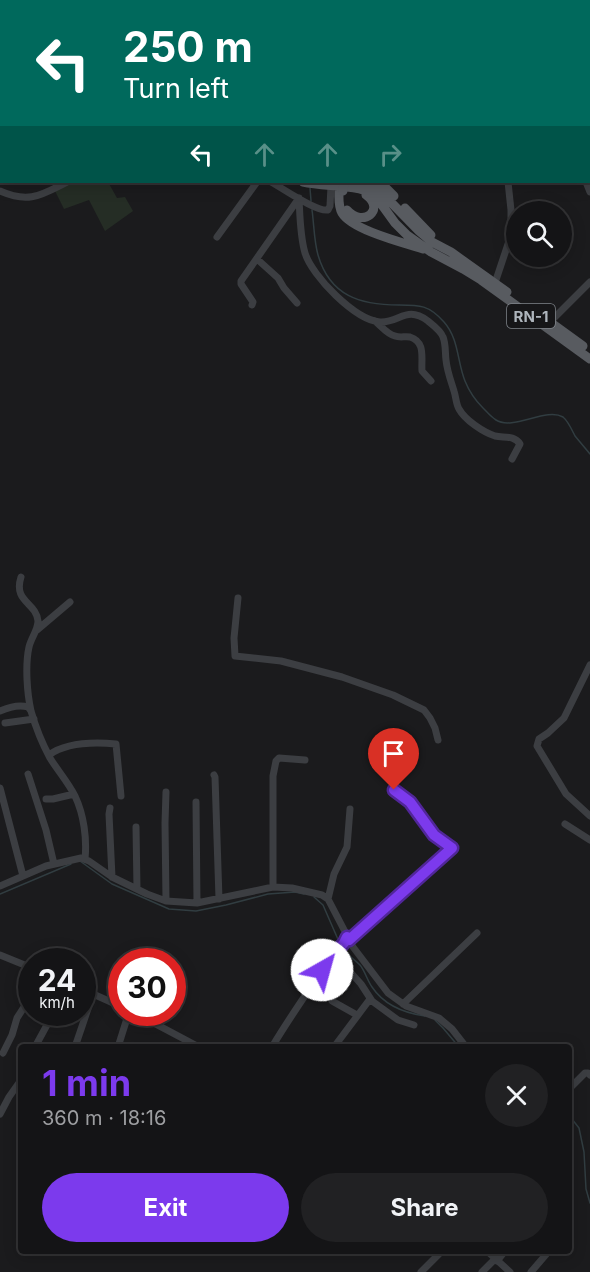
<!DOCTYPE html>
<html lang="en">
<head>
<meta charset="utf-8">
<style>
  :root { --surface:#141416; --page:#212123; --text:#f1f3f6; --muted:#9d9ea1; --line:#333335; --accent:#7c3aed }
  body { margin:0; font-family:Inter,sans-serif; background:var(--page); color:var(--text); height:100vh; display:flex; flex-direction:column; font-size:22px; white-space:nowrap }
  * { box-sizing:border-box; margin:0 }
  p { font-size:20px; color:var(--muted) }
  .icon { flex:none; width:33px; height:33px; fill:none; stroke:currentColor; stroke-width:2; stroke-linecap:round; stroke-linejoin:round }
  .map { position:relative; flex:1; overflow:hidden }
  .sheet { position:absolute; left:18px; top:1044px; width:554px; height:210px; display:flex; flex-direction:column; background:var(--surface); border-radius:6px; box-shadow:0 3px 15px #0003,0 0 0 2px var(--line) }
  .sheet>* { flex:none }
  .hud { position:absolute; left:0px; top:0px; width:591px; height:183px; box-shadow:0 3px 15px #0003,0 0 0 2px var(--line); background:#00695c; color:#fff; overflow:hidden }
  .fabs { position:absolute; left:506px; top:201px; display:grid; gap:12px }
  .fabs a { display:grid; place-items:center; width:66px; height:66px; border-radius:50%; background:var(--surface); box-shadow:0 3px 15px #0003,0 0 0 2px var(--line); font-size:30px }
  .speed { position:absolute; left:18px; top:948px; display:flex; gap:12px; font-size:30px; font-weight:700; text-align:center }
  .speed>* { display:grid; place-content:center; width:78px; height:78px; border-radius:50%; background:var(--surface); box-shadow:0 3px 15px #0003,0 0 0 2px var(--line); line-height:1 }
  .speed small { font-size:15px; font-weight:400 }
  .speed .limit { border:9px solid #d22; background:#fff; color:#111 }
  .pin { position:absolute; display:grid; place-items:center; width:51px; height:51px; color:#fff; margin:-62px -26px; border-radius:50% 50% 50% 0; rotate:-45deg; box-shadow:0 0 6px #0007 }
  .pin .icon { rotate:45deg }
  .me { position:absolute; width:66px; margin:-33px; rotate:38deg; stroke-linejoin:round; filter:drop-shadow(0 0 4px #0008) }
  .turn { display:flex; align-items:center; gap:21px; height:126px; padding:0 24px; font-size:27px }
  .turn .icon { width:78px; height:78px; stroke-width:2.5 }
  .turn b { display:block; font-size:42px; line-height:51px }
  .lanes { display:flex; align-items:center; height:57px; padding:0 24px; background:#0003; justify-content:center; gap:30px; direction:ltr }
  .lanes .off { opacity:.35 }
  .round { display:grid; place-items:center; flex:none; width:63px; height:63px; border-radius:32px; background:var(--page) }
  .head { display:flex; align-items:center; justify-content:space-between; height:102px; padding:0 24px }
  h1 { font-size:36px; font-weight:700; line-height:45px; color:var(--accent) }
  .primary-button { display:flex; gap:12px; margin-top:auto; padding:12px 24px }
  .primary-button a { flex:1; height:69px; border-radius:36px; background:var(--accent); color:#fff; font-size:24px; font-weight:700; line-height:69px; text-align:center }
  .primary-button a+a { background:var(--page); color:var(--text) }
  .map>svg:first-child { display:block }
  .green { fill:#252d25 }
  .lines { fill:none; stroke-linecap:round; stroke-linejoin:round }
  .stream { stroke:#313d41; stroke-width:1.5 }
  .minor { stroke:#3c3e42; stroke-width:7 }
  .major { stroke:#585b60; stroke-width:9 }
  .major-bridge { stroke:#585b60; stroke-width:9 }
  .route-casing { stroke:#51269a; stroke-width:15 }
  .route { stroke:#7c3aed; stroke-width:10 }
  .labels { text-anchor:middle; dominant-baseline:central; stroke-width:6; stroke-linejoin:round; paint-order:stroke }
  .shield { fill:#161618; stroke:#80858b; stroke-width:1.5 }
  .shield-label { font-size:15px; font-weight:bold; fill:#aeb5bc }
</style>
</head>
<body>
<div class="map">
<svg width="590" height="1272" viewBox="0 0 590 1272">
  <rect width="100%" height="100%" fill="#1b1b1d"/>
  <path class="green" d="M73,182H108L117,198L125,197L133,211L105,231L89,200L64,209L55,191Z"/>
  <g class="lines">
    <path class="stream" d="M201,0L202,2
      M310,188L311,201
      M312,210C314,224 314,241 318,255C330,296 360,305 399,305C420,305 429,305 444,322C459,339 457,361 465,381C469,391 475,400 483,408C487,412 491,417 496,420C513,431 546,407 563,417C568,421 572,430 575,436C580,442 585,448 590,454
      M80,861L112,884L169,909L196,911L226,905L268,894L295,892L304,894
      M0,894L71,864
      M314,897L323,905L340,944
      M343,948C348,956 354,959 360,965C365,971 367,980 372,987C384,1005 404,1013 425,1016
      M435,1020L443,1028L459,1047
      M568,1114L579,1128L584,1152L586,1189L590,1203"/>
    <path class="minor" d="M344,0L345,2
      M397,0L398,2
      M473,0V2
      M519,0V2
      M14,2L17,0
      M385,2L388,0
      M438,2L442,0
      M489,2L493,0
      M0,9L2,8
      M271,182C284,189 316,212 328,210L330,206L331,186
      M586,182L590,192
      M0,191C29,204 41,195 67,182
      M299,198C300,216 300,236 305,253C312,276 355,320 380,322C400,323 406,305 428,321C433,325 441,331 443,337C446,344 445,353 446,360C447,371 451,381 454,391C456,397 456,404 459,409C465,420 483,432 495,436C504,438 514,435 520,444L512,459
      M217,237L257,182
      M257,259L278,278L284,288L297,303
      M493,286L495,283L511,235V210L508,182
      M252,305L253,302L241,284V281L299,198
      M375,321C381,326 388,335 395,336C400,338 405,336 410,337C426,342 421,358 422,371L431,381
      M550,322L590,282
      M21,577C13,602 36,602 38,621C38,630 31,638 29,647C25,665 27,693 31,711C35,725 43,745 50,758C58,771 68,782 75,796C84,815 87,839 85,859
      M238,598L234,638L235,656L281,661L342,677L393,695L424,710L430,718L435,728L438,740
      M37,630L70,602
      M590,665L564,718L548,733L539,739L537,746L566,794L590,816
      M0,711C9,707 18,704 28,707L31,711
      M5,723L34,719
      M49,755C67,742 94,742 116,744L121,796
      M28,774L46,830L54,864
      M214,775L215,777L219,899
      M0,788L23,876
      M46,799H53L74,794
      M196,802L197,903
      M110,808L109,814L112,877
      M565,824L590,840
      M136,827L137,889
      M0,886L46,866L81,858L89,861L112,877L147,894L166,901L197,903L273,887L292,888L322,895L328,899L353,947L388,993L406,1006L439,1018L452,1029L466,1047
      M273,887V776L276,761L279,758L305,760
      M328,899L334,874L347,847L350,809
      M166,901L165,823L166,792
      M349,940L452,848L434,835L410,802L394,790
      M334,954L361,984L372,1001L398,1020L414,1025
      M0,955L32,968
      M82,989L122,1007
      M332,1001L357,1015
      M403,1004L477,933
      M133,1012L199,1047
      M35,1047L54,1012
      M75,1047L93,994
      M118,1047L129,1012
      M272,1047C288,1020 306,994 324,968C331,958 342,948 347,937
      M334,1047L370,999
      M3,1053L12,1035L17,1018L28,1001L32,982
      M568,1090L585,1073H588L590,1075
      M0,1114L9,1097L21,1080
      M487,1251L510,1272
      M497,1261L505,1251
      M421,1272L442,1251
      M482,1272L495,1259
      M531,1272L549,1251"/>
    <path class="major" d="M54,0L55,2
      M260,0V2
      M267,0V2
      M303,182C325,187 354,184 374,194L395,223L407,235L431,252L463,269L481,280L590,359
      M355,182L371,185L378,189L419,231L432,242L451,252L507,292
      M380,182L394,196
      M339,190C339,198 338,206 342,213C352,230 404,243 423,249
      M405,208L431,235
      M347,210C363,228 386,210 366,195
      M543,317L583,346"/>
    <path class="major-bridge" d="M343,191L344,182"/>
  </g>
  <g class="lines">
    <g class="route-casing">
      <path id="route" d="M322,970L334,954L344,943L347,937L349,940L452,848L434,835L410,802L394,790"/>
    </g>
    <use href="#route" class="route"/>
  </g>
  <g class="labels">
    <rect class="shield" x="507" y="304" width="48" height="24" rx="4.5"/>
    <g class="shield-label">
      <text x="531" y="316">RN-1</text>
    </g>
  </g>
</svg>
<div class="fabs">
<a><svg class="icon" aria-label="search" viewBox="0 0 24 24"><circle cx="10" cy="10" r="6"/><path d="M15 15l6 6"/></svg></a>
</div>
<div class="speed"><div>24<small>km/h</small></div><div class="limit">30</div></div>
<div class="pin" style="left:394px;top:790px;background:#d93025"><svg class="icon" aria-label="arrive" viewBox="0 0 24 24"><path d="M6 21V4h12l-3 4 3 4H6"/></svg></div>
<svg class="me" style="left:322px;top:970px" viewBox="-20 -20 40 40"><circle r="19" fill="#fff"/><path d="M0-13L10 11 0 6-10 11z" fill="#7c3aed"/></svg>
<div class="hud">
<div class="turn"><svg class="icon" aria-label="left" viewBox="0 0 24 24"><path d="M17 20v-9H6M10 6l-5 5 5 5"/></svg><div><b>250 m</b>Turn left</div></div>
<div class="lanes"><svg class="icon" aria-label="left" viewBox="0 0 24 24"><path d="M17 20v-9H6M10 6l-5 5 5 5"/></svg><svg class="icon off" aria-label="ahead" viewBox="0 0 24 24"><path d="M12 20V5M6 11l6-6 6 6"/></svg><svg class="icon off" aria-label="ahead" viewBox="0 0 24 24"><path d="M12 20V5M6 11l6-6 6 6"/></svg><svg class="icon off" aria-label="right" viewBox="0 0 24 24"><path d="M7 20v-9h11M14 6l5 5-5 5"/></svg></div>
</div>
<section class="sheet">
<div class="head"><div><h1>1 min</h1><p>360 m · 18:16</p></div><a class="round"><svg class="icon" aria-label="close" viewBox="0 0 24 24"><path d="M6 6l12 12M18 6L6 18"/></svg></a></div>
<div class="primary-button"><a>Exit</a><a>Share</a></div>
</section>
</div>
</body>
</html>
